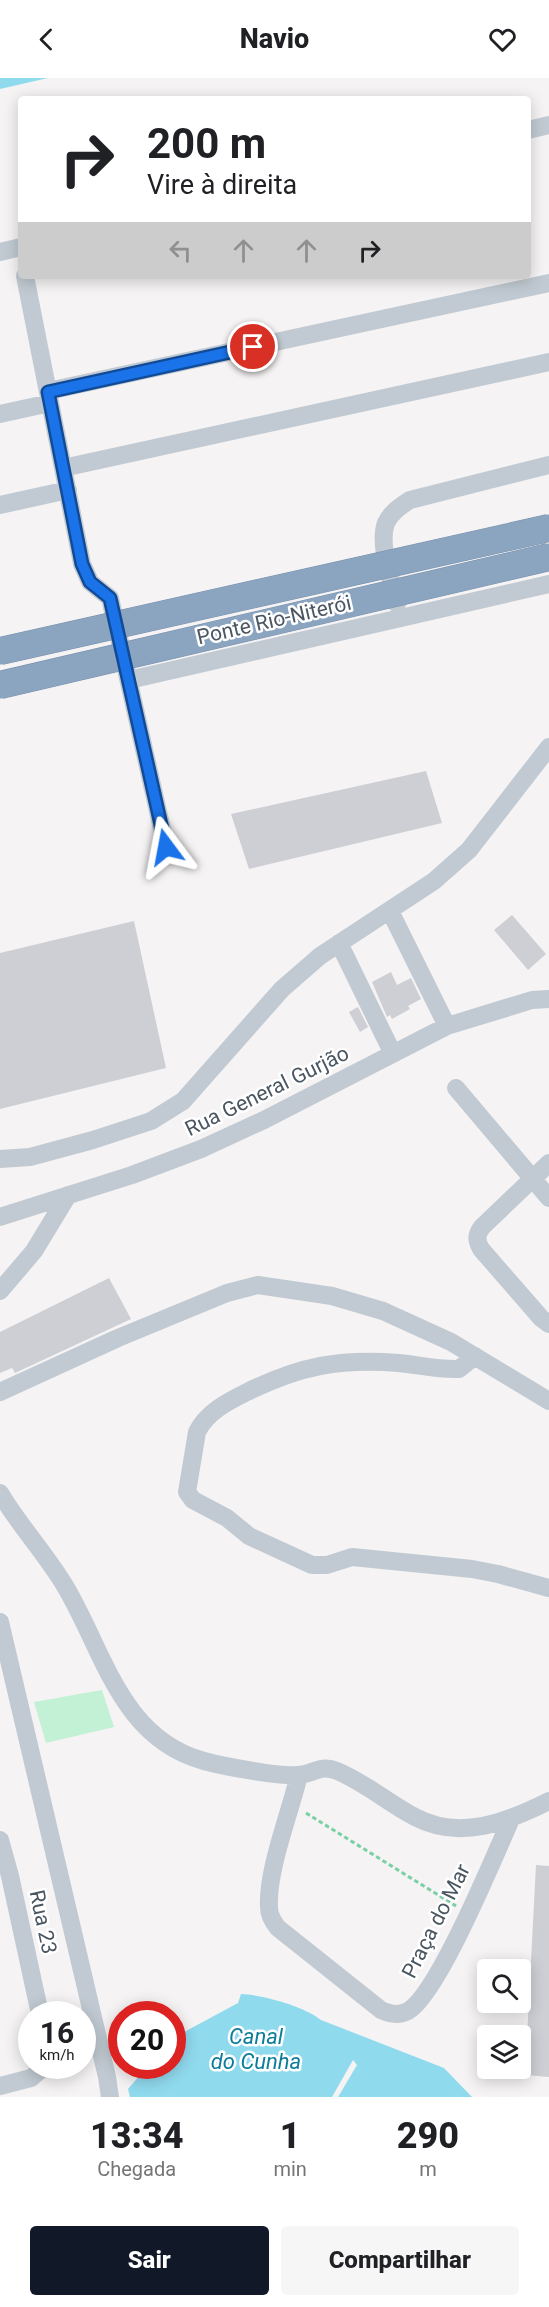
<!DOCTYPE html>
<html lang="pt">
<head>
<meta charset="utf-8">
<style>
  :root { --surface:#fff; --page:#f6f6f6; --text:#202124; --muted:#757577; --accent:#111827 }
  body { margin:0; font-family:Roboto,sans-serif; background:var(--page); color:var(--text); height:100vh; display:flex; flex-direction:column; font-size:22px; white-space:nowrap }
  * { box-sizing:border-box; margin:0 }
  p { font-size:20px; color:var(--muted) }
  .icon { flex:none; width:33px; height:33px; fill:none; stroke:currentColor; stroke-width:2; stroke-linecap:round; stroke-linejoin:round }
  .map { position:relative; height:2019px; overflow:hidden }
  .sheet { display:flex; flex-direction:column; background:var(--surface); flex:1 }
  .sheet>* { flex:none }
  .hud { position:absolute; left:18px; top:18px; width:513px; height:183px; border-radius:6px; box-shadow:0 3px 15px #0003; background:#fff; color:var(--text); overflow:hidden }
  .tools { position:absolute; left:477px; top:1881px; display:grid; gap:12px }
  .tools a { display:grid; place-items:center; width:54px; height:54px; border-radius:6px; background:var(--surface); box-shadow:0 3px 15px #0003; font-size:30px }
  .speed { position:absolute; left:18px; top:1923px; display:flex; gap:12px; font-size:30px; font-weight:700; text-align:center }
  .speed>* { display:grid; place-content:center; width:78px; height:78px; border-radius:50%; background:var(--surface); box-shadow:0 3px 15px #0003; line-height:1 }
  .speed small { font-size:15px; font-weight:400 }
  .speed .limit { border:9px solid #d22; background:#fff; color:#111 }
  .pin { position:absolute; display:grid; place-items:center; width:51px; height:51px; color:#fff; margin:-26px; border:3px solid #fff; border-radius:50%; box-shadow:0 2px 6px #0007 }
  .me { position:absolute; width:66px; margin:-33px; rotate:347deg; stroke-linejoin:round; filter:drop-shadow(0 0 4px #0008) }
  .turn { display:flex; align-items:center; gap:21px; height:126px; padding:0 30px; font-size:27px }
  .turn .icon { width:78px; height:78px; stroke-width:2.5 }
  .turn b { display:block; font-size:42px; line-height:51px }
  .lanes { display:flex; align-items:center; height:57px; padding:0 30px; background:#0003; justify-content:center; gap:30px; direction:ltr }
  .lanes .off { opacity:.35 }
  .eta { display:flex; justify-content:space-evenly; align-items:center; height:102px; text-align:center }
  .eta b { font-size:36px; font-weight:800; line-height:42px }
  .cta { display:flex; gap:12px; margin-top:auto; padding:12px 30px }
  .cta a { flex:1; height:69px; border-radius:6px; background:var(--accent); color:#fff; font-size:24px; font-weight:800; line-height:69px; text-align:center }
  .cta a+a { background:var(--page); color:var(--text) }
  header { display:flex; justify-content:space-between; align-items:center; height:78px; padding:0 30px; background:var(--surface); font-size:27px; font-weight:800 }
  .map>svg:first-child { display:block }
  .green { fill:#c3f1d5 }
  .water { fill:#90daee }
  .pier { fill:#f5f3f3 }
  .building { fill:#cdcfd5 }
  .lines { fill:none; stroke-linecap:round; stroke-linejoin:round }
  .path { stroke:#7ad0a6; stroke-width:3; stroke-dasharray:4.5 3; stroke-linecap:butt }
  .minor { stroke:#c1cad2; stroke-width:18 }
  .highway-bridge-casing { stroke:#7690ad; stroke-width:28; stroke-linecap:butt }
  .highway-bridge { stroke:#8ba5c1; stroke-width:27 }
  .route-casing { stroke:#114b97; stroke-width:15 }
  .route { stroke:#1a73e8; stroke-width:10 }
  .labels { text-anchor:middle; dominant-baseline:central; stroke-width:5; stroke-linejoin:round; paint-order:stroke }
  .street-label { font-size:21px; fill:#4a5661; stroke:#fff }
  .water-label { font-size:22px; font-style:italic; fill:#0c7c9b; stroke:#fff }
</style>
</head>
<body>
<header><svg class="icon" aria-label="back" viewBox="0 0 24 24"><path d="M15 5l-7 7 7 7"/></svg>Navio<svg class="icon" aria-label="heart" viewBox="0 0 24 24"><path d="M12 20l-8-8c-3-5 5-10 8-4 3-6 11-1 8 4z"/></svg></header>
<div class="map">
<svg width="549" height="2019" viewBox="0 0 549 2019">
  <rect width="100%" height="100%" fill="#f5f3f3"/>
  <path class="green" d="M102,1612L114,1649L46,1665L34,1624Z"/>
  <path class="water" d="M0,0H48L0,11Z
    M241,1916C263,1917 304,1928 321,1942L444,1990L472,2019H130L128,2011L148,1988H172L173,1960L238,1925Z"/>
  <path class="pier" d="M353,1982L357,1987L338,2019H332Z"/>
  <path class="building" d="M426,693L442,745L249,791L231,736Z
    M512,837L546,876L528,892L494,852Z
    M134,843L166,990L0,1031V875Z
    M391,894L397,907L411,900L421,921L408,928L410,931L392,941L390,937L387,939L372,904Z
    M358,929L368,949L360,954L349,934Z
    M109,1200L131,1241L15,1295L12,1290L0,1295V1254Z
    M536,1787L549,1788V1999L525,1997Z"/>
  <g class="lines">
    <path class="path" d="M306,1735L456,1828"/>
    <path class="minor" d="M528,52L549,47
      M0,174L21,169
      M25,198L82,486L90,504L110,520L166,769
      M48,313L549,205
      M0,336L50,325
      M63,390L549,284
      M0,427L68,412
      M397,526C392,504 378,466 386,445C391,434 401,428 410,422L549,387
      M129,602L549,506
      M390,833L447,948
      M339,865L393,976
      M456,1010L549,1120
      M0,1081L30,1079L93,1062L151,1043L183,1023L282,911L320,878L434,803L469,772L549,669
      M549,1085L482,1149C476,1157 476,1162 481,1171L541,1240L549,1246
      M0,1139L132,1097L201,1071L264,1042L447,948L532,922L549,921
      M0,1213L34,1173L68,1117
      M475,1278L459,1291C439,1292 419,1287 399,1285C340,1280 300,1288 247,1314C227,1324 207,1334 197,1354L187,1414L193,1422L227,1440L249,1458L312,1487H327L352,1479L472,1491L498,1496L549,1510
      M0,1314L118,1260L227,1215L258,1207L332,1218L383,1233L451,1264L549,1323
      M0,1415C19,1447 45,1475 65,1508C104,1573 120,1660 204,1683C222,1688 281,1699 298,1697C314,1696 320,1686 337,1693C366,1705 388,1725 415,1739C460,1763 507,1744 549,1723
      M0,1544L107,1999L110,2019
      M299,1697C290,1735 267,1792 269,1829C269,1837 273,1844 278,1850L381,1932C390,1936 398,1938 408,1933C438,1916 494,1779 511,1741
      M0,1762L10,1798L40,1936
      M0,2008L31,2000L45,1988"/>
    <g class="highway-bridge-casing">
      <path id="highway-bridge" d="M0,573L549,450
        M0,607L549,479"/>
    </g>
    <use href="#highway-bridge" class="highway-bridge"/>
  </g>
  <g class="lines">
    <g class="route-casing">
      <path id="route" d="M166,769L110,520L90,504L82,486L48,314L253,269"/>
    </g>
    <use href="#route" class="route"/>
  </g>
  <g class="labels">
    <g class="street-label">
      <text transform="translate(274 542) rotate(-13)">Ponte Rio-Niterói</text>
      <text transform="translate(267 1013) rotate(-26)">Rua General Gurjão</text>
      <text transform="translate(436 1843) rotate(-63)">Praça do Mar</text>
      <text transform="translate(43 1844) rotate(78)">Rua 23</text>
    </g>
    <g class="water-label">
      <text x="256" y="1958">Canal<tspan x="256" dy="25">do Cunha</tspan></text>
    </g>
  </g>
</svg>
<div class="tools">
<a><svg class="icon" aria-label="search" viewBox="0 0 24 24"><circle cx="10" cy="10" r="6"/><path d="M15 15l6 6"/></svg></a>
<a><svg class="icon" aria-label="layers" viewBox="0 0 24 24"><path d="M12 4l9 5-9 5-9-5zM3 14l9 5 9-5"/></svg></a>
</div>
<div class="speed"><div>16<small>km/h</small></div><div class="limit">20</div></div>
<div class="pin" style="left:253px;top:269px;background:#d93025"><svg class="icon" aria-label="arrive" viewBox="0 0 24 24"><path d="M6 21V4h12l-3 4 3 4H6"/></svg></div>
<svg class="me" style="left:166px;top:769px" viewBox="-20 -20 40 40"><path d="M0-17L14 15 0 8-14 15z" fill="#1a73e8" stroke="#fff" stroke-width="4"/></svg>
<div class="hud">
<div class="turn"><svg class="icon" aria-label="right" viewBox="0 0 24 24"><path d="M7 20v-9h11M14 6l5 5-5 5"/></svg><div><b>200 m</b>Vire à direita</div></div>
<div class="lanes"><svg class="icon off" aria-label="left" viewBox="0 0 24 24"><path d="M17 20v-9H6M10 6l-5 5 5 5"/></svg><svg class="icon off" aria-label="ahead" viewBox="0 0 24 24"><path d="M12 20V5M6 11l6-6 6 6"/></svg><svg class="icon off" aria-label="ahead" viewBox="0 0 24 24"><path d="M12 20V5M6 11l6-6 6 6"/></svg><svg class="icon" aria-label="right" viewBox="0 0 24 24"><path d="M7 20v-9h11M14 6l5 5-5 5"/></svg></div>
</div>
</div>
<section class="sheet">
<div class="eta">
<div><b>13:34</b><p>Chegada</p></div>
<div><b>1</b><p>min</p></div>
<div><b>290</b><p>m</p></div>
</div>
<div class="cta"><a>Sair</a><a>Compartilhar</a></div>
</section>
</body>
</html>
